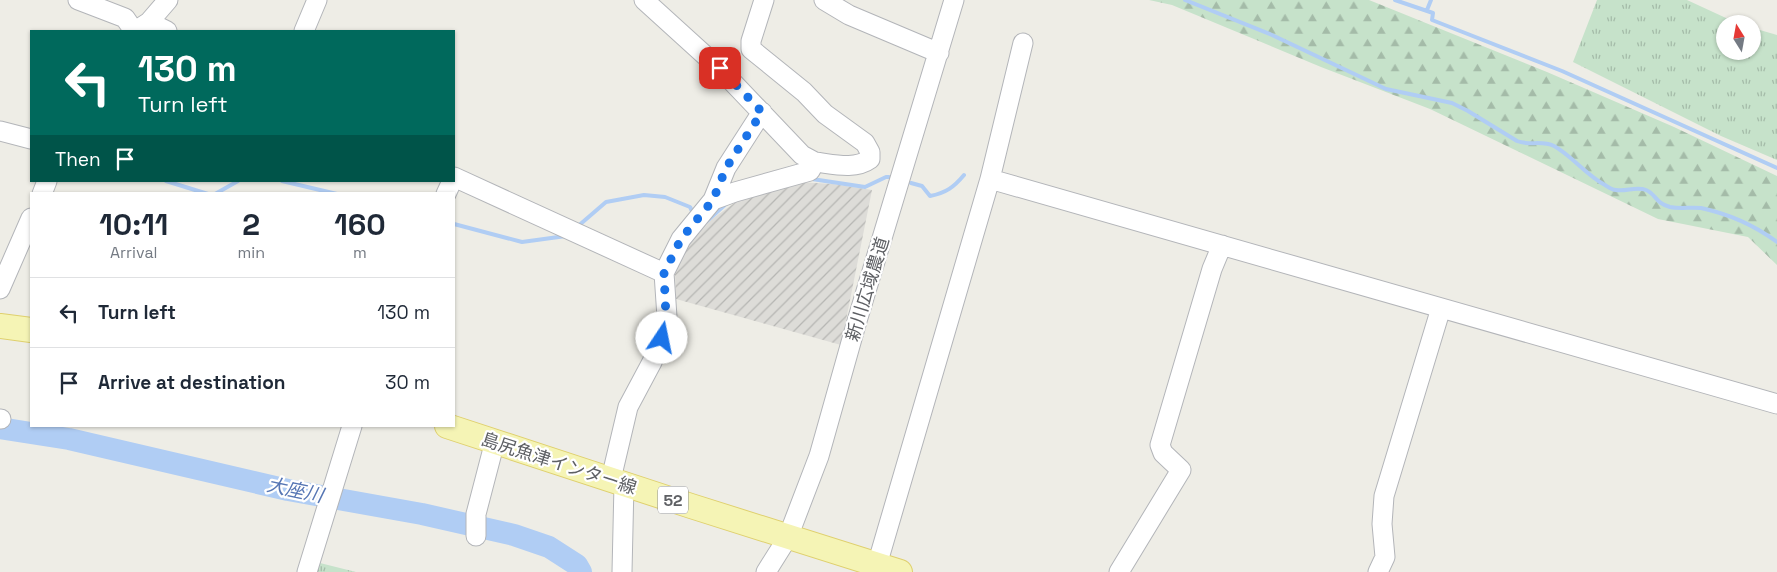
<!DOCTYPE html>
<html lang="en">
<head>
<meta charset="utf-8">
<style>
  :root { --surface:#fff; --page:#f6f6f7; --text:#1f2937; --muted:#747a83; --line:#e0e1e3 }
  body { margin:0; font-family:"Space Grotesk","Noto Sans JP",sans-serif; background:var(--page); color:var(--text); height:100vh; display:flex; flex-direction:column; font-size:19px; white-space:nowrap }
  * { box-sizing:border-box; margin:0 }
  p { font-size:16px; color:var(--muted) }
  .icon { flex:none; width:28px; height:28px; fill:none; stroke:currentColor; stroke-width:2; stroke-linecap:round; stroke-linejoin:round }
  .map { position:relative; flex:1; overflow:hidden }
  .side { position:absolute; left:30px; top:192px; width:425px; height:235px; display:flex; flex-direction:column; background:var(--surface); border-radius:0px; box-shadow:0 1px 4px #0004 }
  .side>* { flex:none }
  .guide { position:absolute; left:30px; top:30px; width:425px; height:152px; border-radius:0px; box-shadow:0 1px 4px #0004; background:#00695c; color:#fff; overflow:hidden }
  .needle { width:32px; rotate:349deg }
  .buttons { position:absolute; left:1716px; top:15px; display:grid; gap:10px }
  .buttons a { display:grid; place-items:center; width:45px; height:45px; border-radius:50%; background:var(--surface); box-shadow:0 1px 4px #0004; font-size:25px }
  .pin { position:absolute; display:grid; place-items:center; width:42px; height:42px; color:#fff; margin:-21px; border-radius:10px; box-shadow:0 2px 8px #0006 }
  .me { position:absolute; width:55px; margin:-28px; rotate:11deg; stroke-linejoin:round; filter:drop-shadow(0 0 4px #0008) }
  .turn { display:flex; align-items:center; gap:18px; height:105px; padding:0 25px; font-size:22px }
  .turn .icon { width:65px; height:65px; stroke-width:2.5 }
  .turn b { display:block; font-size:35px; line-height:42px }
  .then { display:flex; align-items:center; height:48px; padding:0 25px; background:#0003; gap:10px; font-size:19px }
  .eta { display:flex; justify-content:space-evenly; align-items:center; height:85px; text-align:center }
  .eta b { font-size:30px; font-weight:700; line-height:35px }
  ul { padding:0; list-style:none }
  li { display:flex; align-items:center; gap:15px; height:70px; padding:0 25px; border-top:1px solid var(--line) }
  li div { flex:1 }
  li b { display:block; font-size:19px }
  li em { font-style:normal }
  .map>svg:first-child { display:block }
  .industrial { fill:url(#industrial-furrows) }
  .grass { fill:url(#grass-tufts) }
  .forest { fill:url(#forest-firs) }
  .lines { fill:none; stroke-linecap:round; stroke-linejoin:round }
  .stream { stroke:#b0cdf4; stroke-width:4 }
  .river { stroke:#b0cdf4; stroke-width:22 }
  .minor-casing { stroke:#b3b5b9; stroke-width:21 }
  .major-casing { stroke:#dfd06e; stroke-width:26 }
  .minor { stroke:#fff; stroke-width:19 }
  .major { stroke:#f5f4b5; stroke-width:24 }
  .route { stroke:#1a73e8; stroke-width:9; stroke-dasharray:0 16.2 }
  .labels { text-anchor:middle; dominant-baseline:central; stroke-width:4.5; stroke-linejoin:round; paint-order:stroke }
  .shield { fill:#fff; stroke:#8e9092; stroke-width:1 }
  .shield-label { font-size:16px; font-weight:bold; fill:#5e6064 }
  .street-label { font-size:18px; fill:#5e6064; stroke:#fff }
  .water-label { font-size:19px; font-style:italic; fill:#5676b4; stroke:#fff }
</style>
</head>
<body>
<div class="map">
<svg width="1777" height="572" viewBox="0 0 1777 572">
  <defs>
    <pattern id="industrial-furrows" width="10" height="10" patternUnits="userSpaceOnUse" patternTransform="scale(1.25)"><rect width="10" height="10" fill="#dddcd8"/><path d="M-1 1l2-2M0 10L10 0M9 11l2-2" fill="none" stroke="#b6b6b3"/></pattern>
    <pattern id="grass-tufts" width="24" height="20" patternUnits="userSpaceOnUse" patternTransform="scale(1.25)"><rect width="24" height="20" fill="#c6e2ca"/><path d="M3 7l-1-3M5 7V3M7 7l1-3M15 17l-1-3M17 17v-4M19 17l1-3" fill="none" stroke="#a4bba8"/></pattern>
    <pattern id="forest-firs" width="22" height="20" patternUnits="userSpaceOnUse" patternTransform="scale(1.25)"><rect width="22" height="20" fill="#c6e2ca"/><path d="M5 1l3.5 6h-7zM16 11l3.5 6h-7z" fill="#a4bba8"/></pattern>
  </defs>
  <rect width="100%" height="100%" fill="#eeede6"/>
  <path class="industrial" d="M797,182L833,184L872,190L841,345L676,299L675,274L682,252L712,219L747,194Z"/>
  <path class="grass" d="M1597,0H1687L1739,24H1725V51H1752L1753,28L1777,35V160L1721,136L1573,62Z
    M316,562L356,572H313Z"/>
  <path class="forest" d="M1149,0H1369L1547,72L1674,127L1777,176V265L1748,237L1658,219L1430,109L1321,67L1172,5Z"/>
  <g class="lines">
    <path class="stream" d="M1185,0L1272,35L1386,89L1452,103L1468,111L1517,141C1530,146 1542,140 1554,146C1571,155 1586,175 1605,185C1608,187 1612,190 1616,190C1626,192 1636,186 1646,190C1656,194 1655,203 1670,207C1680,209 1691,207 1701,208C1729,214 1754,225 1777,242
      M1395,0L1433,13L1432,20L1562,71L1777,168
      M1427,10L1431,0
      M812,179L865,187L886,177H889
      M166,181L208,194
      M282,181L337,194
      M911,183L922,186L930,196C946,193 954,187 964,175
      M215,194L238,181
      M706,222L727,203
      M454,224L522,242L566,236
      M577,227L606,202L644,195L665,197L690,207L694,215"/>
    <path class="river" d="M0,428L69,439L288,490L422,514L514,535L549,547L577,565L581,572"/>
    <g class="minor-casing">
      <path id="minor" d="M78,0L125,18L134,31
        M644,0L720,69L802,155L815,162L810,171L735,192L713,200
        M764,0L751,41V49L804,92L825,114L865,143L870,152V159C855,170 833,164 815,162
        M824,0L849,15L939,53
        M149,22L167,31
        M135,31L149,22L168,0
        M304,31L317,0
        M0,131L31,139
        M454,177L664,273L667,317L661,338L652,362L628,407L611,479
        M990,179L1023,43
        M42,194L47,181
        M446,194L452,181
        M664,273L681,239L713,200L726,168L762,112
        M0,289L31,218
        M0,419H1
        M476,536V514L495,441
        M877,565L990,179L1777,404
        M307,572L352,426
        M622,572L624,484
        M766,572L788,537L819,456L857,321L954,0
        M1119,572L1181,470L1163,453L1160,445L1212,269L1222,245
        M1378,572L1385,557L1382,524L1384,496L1441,308"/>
    </g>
    <g class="major-casing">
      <path id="major" d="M0,326L31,330
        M447,426L691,506L900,572"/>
    </g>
    <use href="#minor" class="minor"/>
    <use href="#major" class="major"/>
  </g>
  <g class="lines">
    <path class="route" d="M662,338L666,317L664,273L681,239L713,200L726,168L762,112L720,68"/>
  </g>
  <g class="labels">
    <rect class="shield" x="658" y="486.5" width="30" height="27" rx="4"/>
    <g class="shield-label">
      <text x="673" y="500">52</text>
    </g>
    <g class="street-label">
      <text transform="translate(867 289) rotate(-73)">新川広域農道</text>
      <text transform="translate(559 463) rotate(18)">島尻魚津インター線</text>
    </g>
    <g class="water-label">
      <text transform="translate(295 490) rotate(12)">大座川</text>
    </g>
  </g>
</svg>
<div class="buttons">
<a><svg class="needle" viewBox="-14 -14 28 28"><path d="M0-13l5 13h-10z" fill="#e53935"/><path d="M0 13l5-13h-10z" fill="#747a83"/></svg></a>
</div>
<div class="pin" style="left:720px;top:68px;background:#d93025"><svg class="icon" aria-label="arrive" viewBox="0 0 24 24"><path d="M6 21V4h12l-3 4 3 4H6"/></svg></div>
<svg class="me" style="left:662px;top:338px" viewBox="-20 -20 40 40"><circle r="19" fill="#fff"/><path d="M0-13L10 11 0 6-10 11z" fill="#1a73e8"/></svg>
<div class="guide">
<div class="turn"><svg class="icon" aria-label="left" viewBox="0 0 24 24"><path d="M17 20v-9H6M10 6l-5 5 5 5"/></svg><div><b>130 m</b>Turn left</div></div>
<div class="then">Then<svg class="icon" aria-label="arrive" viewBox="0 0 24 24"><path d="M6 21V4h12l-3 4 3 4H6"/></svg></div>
</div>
<section class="side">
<div class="eta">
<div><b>10:11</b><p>Arrival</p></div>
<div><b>2</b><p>min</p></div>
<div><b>160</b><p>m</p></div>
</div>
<ul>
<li><svg class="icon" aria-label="left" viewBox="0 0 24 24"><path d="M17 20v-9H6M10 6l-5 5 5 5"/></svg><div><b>Turn left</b></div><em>130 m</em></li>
<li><svg class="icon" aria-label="arrive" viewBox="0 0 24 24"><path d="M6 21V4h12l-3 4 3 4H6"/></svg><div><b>Arrive at destination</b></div><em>30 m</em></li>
</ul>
</section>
</div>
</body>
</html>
